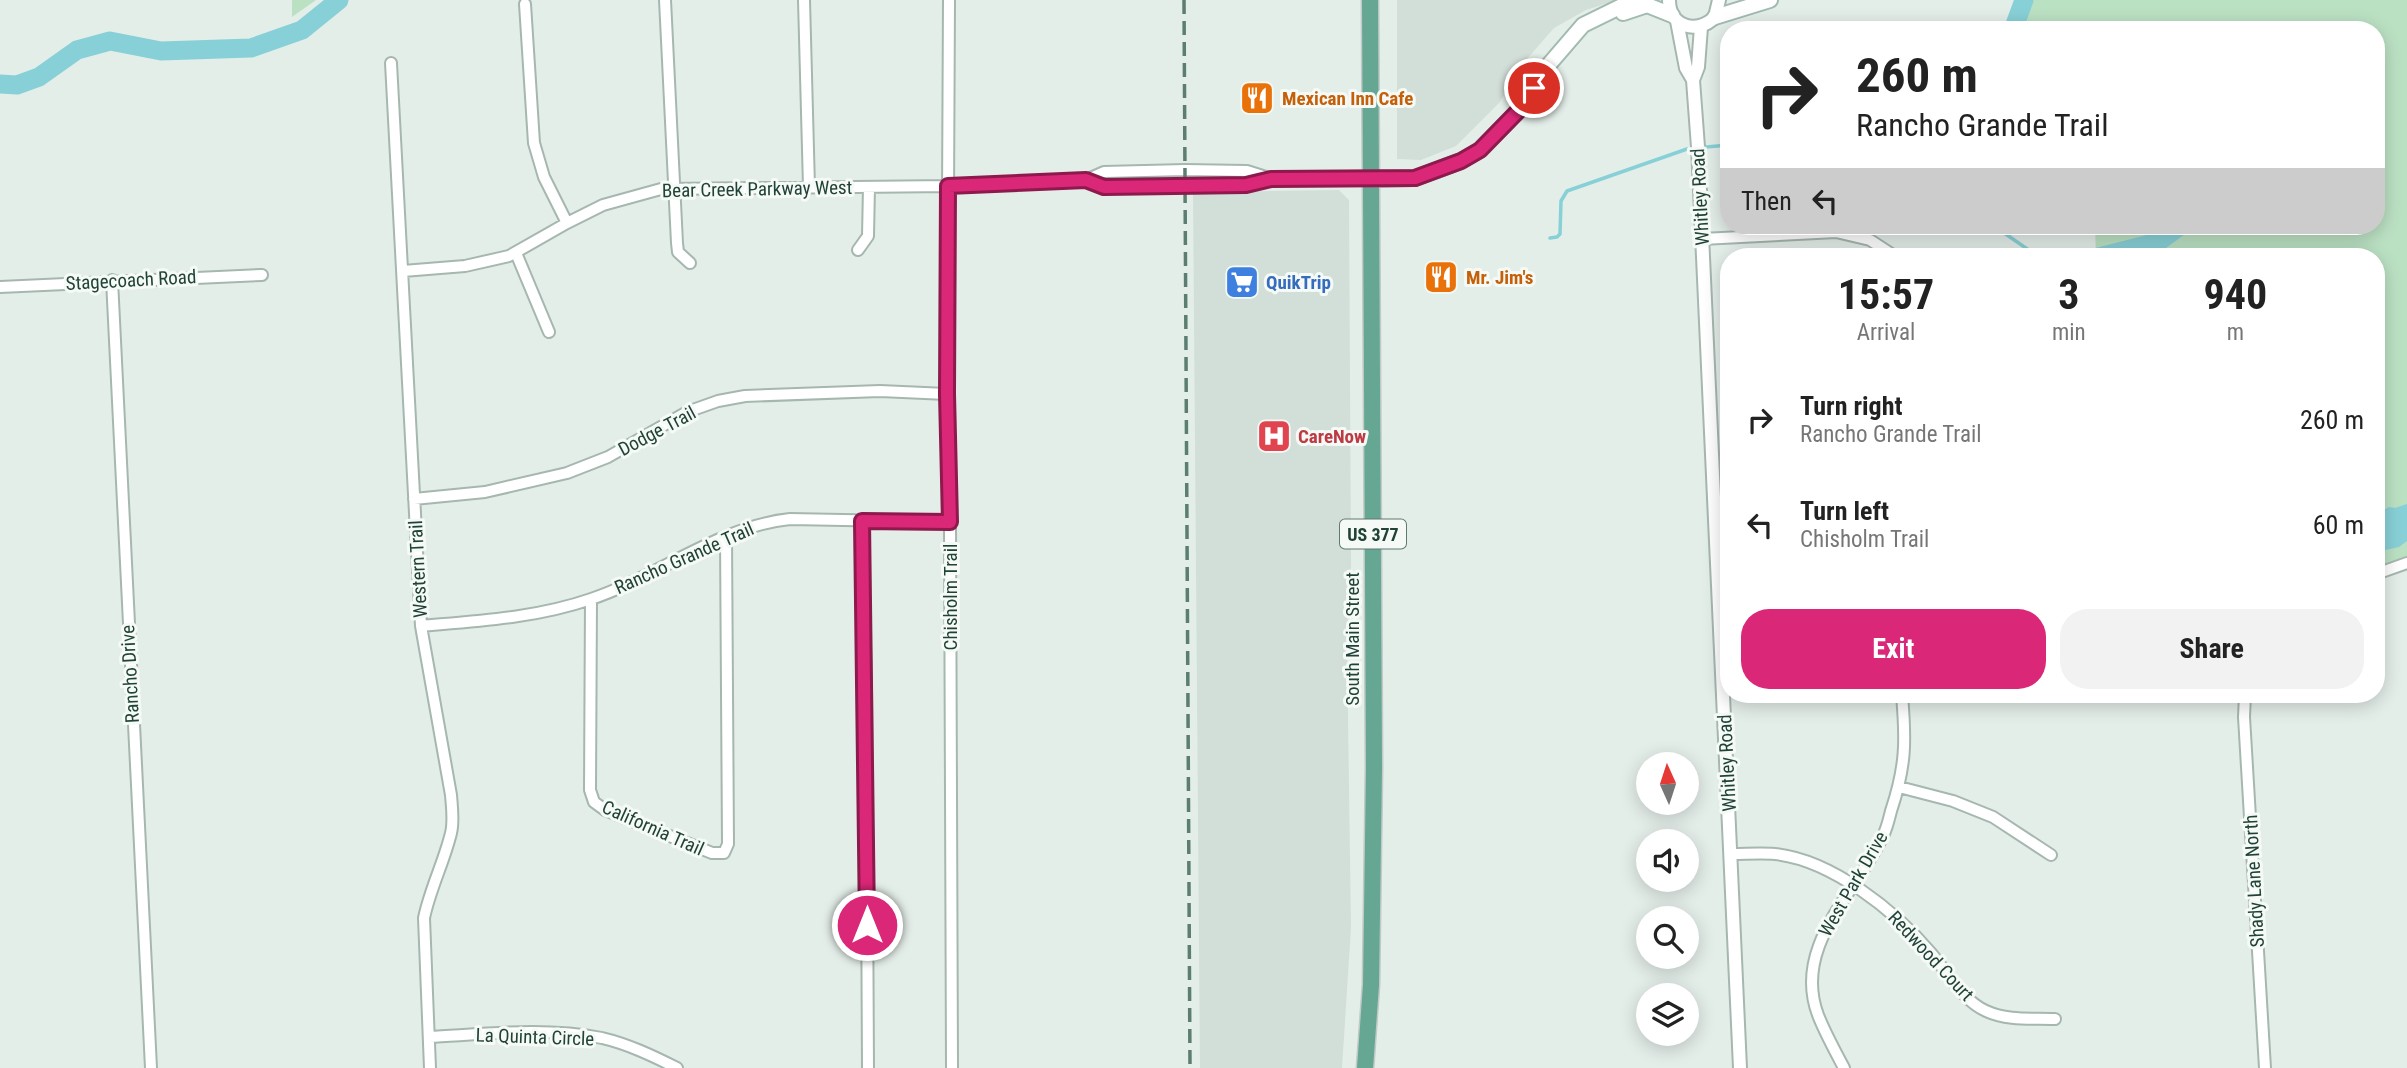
<!DOCTYPE html>
<html lang="en">
<head>
<meta charset="utf-8">
<style>
  :root { --surface:#fff; --page:#f2f2f2; --text:#222; --muted:#767676; --accent:#db2777 }
  body { margin:0; font-family:"Roboto Condensed",sans-serif; background:var(--page); color:var(--text); height:100vh; display:flex; flex-direction:column; font-size:26px; white-space:nowrap }
  * { box-sizing:border-box; margin:0 }
  p { font-size:23px; color:var(--muted) }
  .icon { flex:none; width:38px; height:38px; fill:none; stroke:currentColor; stroke-width:2; stroke-linecap:round; stroke-linejoin:round }
  .map { position:relative; flex:1; overflow:hidden }
  .sheet { position:absolute; left:1720px; top:248px; width:665px; height:455px; display:flex; flex-direction:column; background:var(--surface); border-radius:28px; box-shadow:0 4px 18px #0003 }
  .sheet>* { flex:none }
  .banner { position:absolute; left:1720px; top:21px; width:665px; height:214px; border-radius:28px; box-shadow:0 4px 18px #0003; background:#fff; color:var(--text); overflow:hidden }
  .needle { width:46px; rotate:357deg }
  .tools { position:absolute; left:1636px; top:752px; display:grid; gap:14px }
  .tools a { display:grid; place-items:center; width:63px; height:63px; border-radius:50%; background:var(--surface); box-shadow:0 4px 18px #0003; font-size:35px }
  .pin { position:absolute; display:grid; place-items:center; width:60px; height:60px; color:#fff; margin:-30px; border:4px solid #fff; border-radius:50%; box-shadow:0 2px 7px #0007 }
  .me { position:absolute; width:77px; margin:-38px; rotate:0deg; stroke-linejoin:round; filter:drop-shadow(0 0 5px #0008) }
  .turn { display:flex; align-items:center; gap:24px; height:147px; padding:0 21px; font-size:32px }
  .turn .icon { width:91px; height:91px; stroke-width:2.5 }
  .turn b { display:block; font-size:49px; line-height:60px }
  .then { display:flex; align-items:center; height:66px; padding:0 21px; background:#0003; gap:14px; font-size:26px }
  .eta { display:flex; justify-content:space-evenly; align-items:center; height:119px; text-align:center }
  .eta b { font-size:42px; font-weight:700; line-height:49px }
  .cta { display:flex; gap:14px; margin-top:auto; padding:14px 21px }
  .cta a { flex:1; height:80px; border-radius:28px; background:var(--accent); color:#fff; font-size:28px; font-weight:700; line-height:80px; text-align:center }
  .cta a+a { background:var(--page); color:var(--text) }
  ul { padding:0; list-style:none }
  li { display:flex; align-items:center; gap:21px; height:105px; padding:0 21px }
  li div { flex:1 }
  li b { display:block; font-size:26px }
  li em { font-style:normal }
  .map>svg:first-child { display:block }
  .built { fill:#d2ded8 }
  .green { fill:#bbe1c3 }
  .water { fill:#88d0d7 }
  .lines { fill:none; stroke-linecap:round; stroke-linejoin:round }
  .stream { stroke:#88d0d7; stroke-width:3.5 }
  .river { stroke:#88d0d7; stroke-width:19 }
  .minor-casing { stroke:#a6b7b0; stroke-width:14 }
  .tertiary-casing { stroke:#a6b7b0; stroke-width:16 }
  .secondary-casing { stroke:#a1bbb0; stroke-width:18 }
  .primary-casing { stroke:#c1cac7; stroke-width:19 }
  .minor { stroke:#fff; stroke-width:10 }
  .tertiary { stroke:#fff; stroke-width:12 }
  .secondary { stroke:#fff; stroke-width:14 }
  .primary { stroke:#65a792; stroke-width:16 }
  .rail { stroke:#5c7d72; stroke-width:3.5; stroke-dasharray:14 7; stroke-linecap:butt }
  .route-casing { stroke:#8e194d; stroke-width:18 }
  .route { stroke:#db2777; stroke-width:12 }
  .labels { text-anchor:middle; dominant-baseline:central; stroke-width:6; stroke-linejoin:round; paint-order:stroke }
  .shield { fill:#f5faf7; stroke:#617971; stroke-width:2 }
  .shield-label { font-size:18px; font-weight:bold; fill:#214237 }
  .food-label { font-size:19px; font-weight:bold; fill:#c56008; stroke:#f5faf7; text-anchor:start }
  .street-label { font-size:19px; fill:#214237; stroke:#f5faf7 }
  .shop-label { font-size:19px; font-weight:bold; fill:#366cbe; stroke:#f5faf7; text-anchor:start }
  .health-label { font-size:19px; font-weight:bold; fill:#be3a42; stroke:#f5faf7; text-anchor:start }
</style>
</head>
<body>
<div class="map">
<svg width="2407" height="1068" viewBox="0 0 2407 1068">
  <rect width="100%" height="100%" fill="#e4eee9"/>
  <path class="built" d="M1397,0H1617L1586,10L1554,28L1526,60L1499,103L1456,146L1421,160L1397,159Z
    M1339,190L1349,200L1351,564L1347,647L1351,928L1342,1068H1200L1193,192Z"/>
  <path class="green" d="M292,0H316L292,17Z
    M2025,0H2407V563L2377,574L2376,257H2096L2095,226H2376V30H2013Z"/>
  <path class="water" d="M2407,504V541L2399,547L2381,551L2377,560V514L2389,507L2395,508Z"/>
  <g class="lines">
    <path class="stream" d="M1706,147L1729,145
      M1994,226L2039,257
      M1550,238L1557,237L1560,234L1561,201L1567,191L1687,149"/>
    <path class="river" d="M2013,30L2024,0
      M0,84L17,85L39,77L77,50L110,41L161,51L251,48L302,30L339,0
      M2099,257L2158,242L2180,226"/>
    <g class="minor-casing">
      <path id="minor" d="M665,0L677,243L678,252L690,263
        M804,0L809,187
        M949,0L947,394L950,522L952,1068
        M525,4L534,143L544,177L567,223
        M391,63L421,626L451,795C452,808 454,821 451,833C444,862 430,889 424,918L430,1068
        M1086,180L1104,172L1185,170L1247,171L1269,178
        M1702,239L1836,232L1870,240L1896,257
        M858,250L868,236L869,187
        M516,253L549,332
        M403,271L465,266L509,256L567,223L603,205L661,189L948,186L1086,180L1104,187L1246,185L1271,179H1371
        M112,280L151,1068
        M0,287L262,275
        M414,499L485,492L567,473L608,457L687,412L718,401L745,396L880,391L947,394
        M862,521L866,690L868,1068
        M1715,526L1729,525
        M2376,574L2407,563
        M591,599L590,790L594,802L605,810L712,853H724L728,844L726,537
        M421,626C478,621 536,618 591,599C657,577 720,526 790,519L950,522
        M2245,695L2244,717L2265,1068
        M1899,787L1953,801L1993,817L2051,855
        M1732,854C1746,854 1761,853 1775,854C1832,860 1895,911 1931,953C1947,972 1963,1001 1986,1011C2008,1021 2032,1018 2055,1019
        M429,1037C486,1034 546,1027 602,1038C628,1044 653,1056 677,1068
        M1844,1068C1835,1051 1825,1033 1818,1015C1792,946 1856,893 1883,836C1887,828 1889,819 1891,811C1906,766 1906,741 1902,695"/>
    </g>
    <g class="tertiary-casing">
      <path id="tertiary" d="M1669,0C1669,27 1697,35 1715,17L1719,0
        M1677,21L1686,68L1693,80L1698,147L1740,1068
        M1693,80L1698,67L1701,27"/>
    </g>
    <g class="secondary-casing">
      <path id="secondary" d="M1623,13L1647,5L1672,15
        M1715,17L1770,0
        M1371,179L1415,178L1461,161L1480,150L1521,108L1546,68L1583,25L1634,0"/>
    </g>
    <g class="primary-casing">
      <path id="primary" d="M1365,1068L1371,985L1374,767L1370,0"/>
    </g>
    <use href="#minor" class="minor"/>
    <use href="#tertiary" class="tertiary"/>
    <use href="#secondary" class="secondary"/>
    <use href="#primary" class="primary"/>
    <path class="rail" d="M1184,0L1190,1068"/>
  </g>
  <g class="lines">
    <g class="route-casing">
      <path id="route" d="M867,925L862,521L950,522L947,394L948,186L1086,180L1104,187L1246,185L1271,179L1415,178L1461,161L1480,150L1521,108L1534,88"/>
    </g>
    <use href="#route" class="route"/>
  </g>
  <defs>
    <g id="restaurant-square" transform="scale(1.75)"><rect x="-9" y="-9" width="18" height="18" rx="4" fill="#e8710a" stroke="#f5faf7"/><path d="M-5-6h1v4h1v-4h1v4h1v-4h1v5L-1.5 .5V6h-2V.5L-5-1ZM5-6V6H3V1.5H1.5Q1.5-4 5-6Z" fill="#fff"/></g>
    <g id="supermarket-square" transform="scale(1.75)"><rect x="-9" y="-9" width="18" height="18" rx="4" fill="#3f7fe0" stroke="#f5faf7"/><path d="M-6-5.5h2.5l.6 2H6L4.5 2H-2.5L-4.4-4H-6ZM-1.5 3.2a1.3 1.3 0 1 0 .1 0ZM3 3.2a1.3 1.3 0 1 0 .1 0Z" fill="#fff"/></g>
    <g id="hospital-square" transform="scale(1.75)"><rect x="-9" y="-9" width="18" height="18" rx="4" fill="#e0444e" stroke="#f5faf7"/><path d="M-5-5h3v3.5h4V-5h3V5h-3V1.5h-4V5h-3Z" fill="#fff"/></g>
  </defs>
  <g fill-rule="evenodd">
    <use href="#restaurant-square" x="1257" y="98"/>
    <use href="#restaurant-square" x="1441" y="277"/>
    <use href="#supermarket-square" x="1242" y="282"/>
    <use href="#hospital-square" x="1274" y="436"/>
  </g>
  <g class="labels">
    <rect class="shield" x="1340" y="519.5" width="66" height="29" rx="5"/>
    <g class="shield-label">
      <text x="1373" y="534">US 377</text>
    </g>
    <g class="food-label">
      <text x="1282" y="98">Mexican Inn Cafe</text>
      <text x="1466" y="277">Mr. Jim's</text>
    </g>
    <g class="street-label">
      <text transform="translate(757 189) rotate(-1)">Bear Creek Parkway West</text>
      <text transform="translate(1700 197) rotate(-93)">Whitley Road</text>
      <text transform="translate(131 280) rotate(-3)">Stagecoach Road</text>
      <text transform="translate(657 431) rotate(-28)">Dodge Trail</text>
      <text transform="translate(684 558) rotate(-24)">Rancho Grande Trail</text>
      <text transform="translate(418 569) rotate(-93)">Western Trail</text>
      <text transform="translate(950 597) rotate(-90)">Chisholm Trail</text>
      <text transform="translate(1352 639) rotate(-90)">South Main Street</text>
      <text transform="translate(130 674) rotate(-93)">Rancho Drive</text>
      <text transform="translate(1727 763) rotate(-93)">Whitley Road</text>
      <text transform="translate(653 828) rotate(24)">California Trail</text>
      <text transform="translate(2254 881) rotate(-93)">Shady Lane North</text>
      <text transform="translate(1853 884) rotate(-60)">West Park Drive</text>
      <text transform="translate(1931 956) rotate(47)">Redwood Court</text>
      <text transform="translate(535 1037) rotate(2)">La Quinta Circle</text>
    </g>
    <g class="shop-label">
      <text x="1266" y="282">QuikTrip</text>
    </g>
    <g class="health-label">
      <text x="1298" y="436">CareNow</text>
    </g>
  </g>
</svg>
<div class="tools">
<a><svg class="needle" viewBox="-14 -14 28 28"><path d="M0-13l5 13h-10z" fill="#e53935"/><path d="M0 13l5-13h-10z" fill="#767676"/></svg></a>
<a><svg class="icon" aria-label="sound" viewBox="0 0 24 24"><path d="M4 9h4l5-4v14l-5-4H4zM17 9q2 3 0 6"/></svg></a>
<a><svg class="icon" aria-label="search" viewBox="0 0 24 24"><circle cx="10" cy="10" r="6"/><path d="M15 15l6 6"/></svg></a>
<a><svg class="icon" aria-label="layers" viewBox="0 0 24 24"><path d="M12 4l9 5-9 5-9-5zM3 14l9 5 9-5"/></svg></a>
</div>
<div class="pin" style="left:1534px;top:88px;background:#d93025"><svg class="icon" aria-label="arrive" viewBox="0 0 24 24"><path d="M6 21V4h12l-3 4 3 4H6"/></svg></div>
<svg class="me" style="left:867px;top:925px" viewBox="-20 -20 40 40"><circle r="17" fill="#db2777" stroke="#fff" stroke-width="3"/><path d="M0-11L8 9 0 5-8 9z" fill="#fff"/></svg>
<div class="banner">
<div class="turn"><svg class="icon" aria-label="right" viewBox="0 0 24 24"><path d="M7 20v-9h11M14 6l5 5-5 5"/></svg><div><b>260 m</b>Rancho Grande Trail</div></div>
<div class="then">Then<svg class="icon" aria-label="left" viewBox="0 0 24 24"><path d="M17 20v-9H6M10 6l-5 5 5 5"/></svg></div>
</div>
<section class="sheet">
<div class="eta">
<div><b>15:57</b><p>Arrival</p></div>
<div><b>3</b><p>min</p></div>
<div><b>940</b><p>m</p></div>
</div>
<ul>
<li><svg class="icon" aria-label="right" viewBox="0 0 24 24"><path d="M7 20v-9h11M14 6l5 5-5 5"/></svg><div><b>Turn right</b><p>Rancho Grande Trail</p></div><em>260 m</em></li>
<li><svg class="icon" aria-label="left" viewBox="0 0 24 24"><path d="M17 20v-9H6M10 6l-5 5 5 5"/></svg><div><b>Turn left</b><p>Chisholm Trail</p></div><em>60 m</em></li>
</ul>
<div class="cta"><a>Exit</a><a>Share</a></div>
</section>
</div>
</body>
</html>
